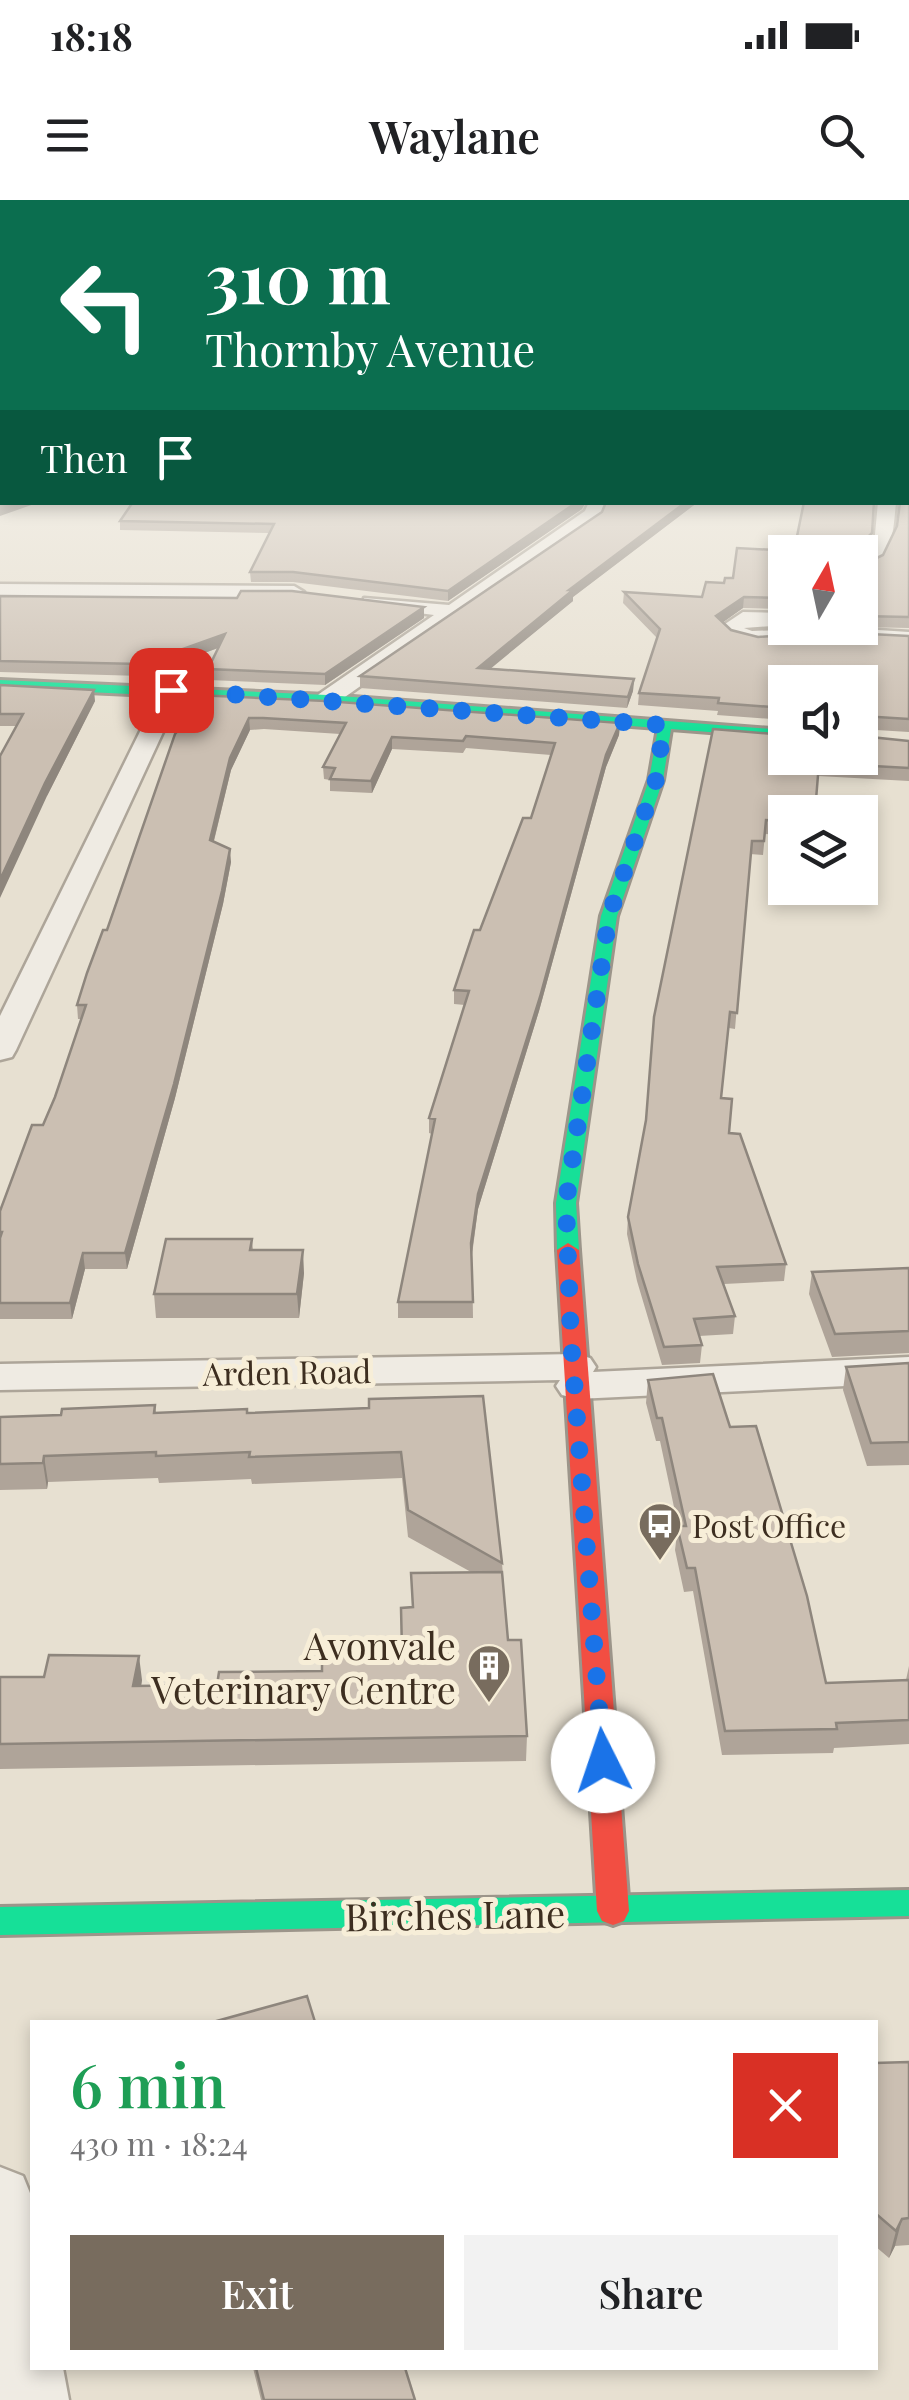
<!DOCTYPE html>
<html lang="en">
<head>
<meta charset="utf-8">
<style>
  :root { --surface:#fff; --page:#f2f2f2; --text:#202124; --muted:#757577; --accent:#786c5e }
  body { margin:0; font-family:"Playfair Display",serif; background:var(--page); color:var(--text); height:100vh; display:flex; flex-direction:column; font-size:38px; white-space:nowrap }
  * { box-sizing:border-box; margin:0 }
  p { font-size:32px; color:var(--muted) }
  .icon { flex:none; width:55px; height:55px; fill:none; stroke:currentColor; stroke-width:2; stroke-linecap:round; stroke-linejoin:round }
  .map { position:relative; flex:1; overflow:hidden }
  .details { position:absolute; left:30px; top:1820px; width:848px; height:350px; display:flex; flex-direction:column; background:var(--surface); border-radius:0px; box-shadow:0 5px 15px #0003 }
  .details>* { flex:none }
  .guide { position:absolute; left:0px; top:0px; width:910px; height:305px; box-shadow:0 5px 15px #0003; background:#0b6e4f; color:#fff; overflow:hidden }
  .needle { width:65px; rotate:9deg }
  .controls { position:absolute; left:768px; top:335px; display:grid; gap:20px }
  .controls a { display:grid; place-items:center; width:110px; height:110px; border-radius:0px; background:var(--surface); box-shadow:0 5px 15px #0003; font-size:50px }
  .pin { position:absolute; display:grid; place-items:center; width:85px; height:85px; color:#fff; margin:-42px; border-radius:20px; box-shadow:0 5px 15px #0006 }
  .me { position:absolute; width:110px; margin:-55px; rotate:356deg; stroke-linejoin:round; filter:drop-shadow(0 0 8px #0008) }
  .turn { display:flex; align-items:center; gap:35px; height:210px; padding:0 40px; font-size:45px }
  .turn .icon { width:130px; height:130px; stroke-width:2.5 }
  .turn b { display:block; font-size:70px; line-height:85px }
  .then { display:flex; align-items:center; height:95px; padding:0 40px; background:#0003; gap:20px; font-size:38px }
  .round { display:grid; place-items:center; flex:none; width:105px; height:105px; border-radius:0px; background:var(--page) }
  .headline { display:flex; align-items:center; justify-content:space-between; height:170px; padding:0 40px }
  h1 { font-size:60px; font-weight:600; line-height:75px; color:#1e9e55 }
  .primary-button { display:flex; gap:20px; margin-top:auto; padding:20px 40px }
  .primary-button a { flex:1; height:115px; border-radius:0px; background:var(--accent); color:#fff; font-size:40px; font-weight:600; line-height:115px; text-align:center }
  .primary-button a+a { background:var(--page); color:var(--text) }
  .status { display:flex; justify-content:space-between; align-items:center; height:70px; padding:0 50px; background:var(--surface); direction:ltr }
  .status svg { height:28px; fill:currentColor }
  header { display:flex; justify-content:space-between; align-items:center; height:130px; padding:0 40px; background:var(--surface); font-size:45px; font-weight:600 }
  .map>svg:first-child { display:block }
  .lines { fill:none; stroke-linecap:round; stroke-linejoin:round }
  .street-casing { stroke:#ada599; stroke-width:5 }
  .fast-casing { stroke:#9c958a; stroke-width:6 }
  .jam-casing { stroke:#9c958a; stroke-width:6 }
  .street { fill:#efebe3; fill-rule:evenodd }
  .fast { fill:#16e098; fill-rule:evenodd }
  .jam { fill:#f24e42; fill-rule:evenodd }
  .wall { fill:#afa499 }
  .shaded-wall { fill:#8e867d }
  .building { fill:#cbbfb2; stroke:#8e867d; stroke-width:2.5 }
  .route { stroke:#1a73e8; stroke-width:18; stroke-dasharray:0 32.4 }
  .labels { text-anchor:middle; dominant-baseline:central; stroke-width:10; stroke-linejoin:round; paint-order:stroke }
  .street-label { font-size:32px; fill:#3d2e20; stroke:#f7eed8 }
  .poi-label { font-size:32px; fill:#3d2e20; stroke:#f7eed8; text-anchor:start }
  .near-poi-label { font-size:38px; fill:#3d2e20; stroke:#f7eed8; text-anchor:end }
  .near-street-label { font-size:38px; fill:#3d2e20; stroke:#f7eed8 }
</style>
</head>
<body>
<div class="status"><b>18:18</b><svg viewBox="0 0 49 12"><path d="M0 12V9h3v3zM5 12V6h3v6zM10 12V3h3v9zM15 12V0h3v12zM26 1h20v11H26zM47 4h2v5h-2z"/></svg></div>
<header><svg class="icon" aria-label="menu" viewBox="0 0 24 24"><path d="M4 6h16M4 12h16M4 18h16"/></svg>Waylane<svg class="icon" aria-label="search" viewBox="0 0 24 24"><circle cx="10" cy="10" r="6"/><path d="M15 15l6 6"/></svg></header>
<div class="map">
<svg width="909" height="2200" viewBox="0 0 909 2200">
  <rect width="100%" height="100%" fill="#e7e0d1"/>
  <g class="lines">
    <g class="street-casing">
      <path id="street" d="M589,302H607L599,318L335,504H319L315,499L319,494L434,415L364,406V398L449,405L585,311Z
        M878,302H896C893,333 893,363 860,375V358L874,345Z
        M0,384L294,386L304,392L294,398L0,396Z
        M743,412L785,413V425L744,428L752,431L847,428L909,432V444L831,440L757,445L731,438L719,428Z
        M171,484L182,491L16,850L12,857L0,860V816L160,491Z
        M575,1154L590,1158L596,1167L593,1172L909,1157V1183L577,1199L562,1195L556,1186L560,1180L0,1190V1164Z
        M0,1967L23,1976L32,1998V2168H63L69,2200H0Z"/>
    </g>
    <g class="fast-casing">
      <path id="fast" d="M0,480L327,495L785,530V538L671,529L663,580L617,716L576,1003L579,1050L576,1055L568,1057L557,1050L556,1003L601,716L649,580L658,528L327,503L0,488Z
        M909,1690V1716L0,1735V1707Z"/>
    </g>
    <g class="jam-casing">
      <path id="jam" d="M568,1043L579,1050L629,1711L624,1721L613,1725L602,1721L597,1711L557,1050Z"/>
    </g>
    <use href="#street" class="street"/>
    <use href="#fast" class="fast"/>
    <use href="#jam" class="jam"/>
  </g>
  <path class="wall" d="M909,273V428L860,427V366L883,355L897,326Z
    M606,302H698L573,397V401L490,468L634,479L633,491L627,508L360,488V476L602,312Z
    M804,302H874L870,343L860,354V352H785V409L743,408L723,422L731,430L758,437L832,432L909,436V532L860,529V482H785V520L717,515L718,511L638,505L639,493L657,438L623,403L624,392L702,397L706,382L724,383L725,378H733L737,348L794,351Z
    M582,309L448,401L293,382H251L250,372L269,333L120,330V321Z
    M0,396L424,407V418L325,485L209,480L208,469L218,448L142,476L0,472Z
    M0,485L95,501L47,596L16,526H0Z
    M195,495L620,523L619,535L606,567L539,811L478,1009L472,1055L473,1118H398V1102L432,934L429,933V918L465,805L454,804V790L531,618L551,555L466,548L463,553L392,549L372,593L330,591V580L324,579L323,567L340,534L264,529L250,530L231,570L214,641L231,662L223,704L175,898L127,1069H85L72,1119H0V1011L43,925L55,897L81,819H78L77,805L107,730Z
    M785,535L909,541V581L818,576L785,612V635L765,634L763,655L750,654L735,829L729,828L721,899L729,933L786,1064L784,1081L724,1084L735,1116L733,1134L699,1136L702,1145L700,1163L662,1165L637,1081L627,1034L628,1017Z
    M252,1039L253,1050L304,1073L299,1118H156L154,1094Z
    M909,1068V1153L832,1157L809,1094L812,1072Z
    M909,1163V1265L867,1266L843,1190L846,1167Z
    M648,1180L730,1227L826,1483L906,1480L909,1466V1544L834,1548L833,1553L722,1555L693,1391L684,1392L675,1350L678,1326L660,1241H656L646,1203Z
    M155,1205L156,1213H247L369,1208L502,1363L508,1440L527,1536L526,1561L0,1569V1477L142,1480L141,1486L217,1485L322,1471L402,1451L412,1407L411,1373L471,1372L408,1337L402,1278L252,1284L251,1279L159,1283L158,1278L48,1282L47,1289L0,1290V1217L61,1215Z
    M909,1862V2045L895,2046L889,2058L875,2046V1863Z
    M253,2168H405L415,2200H261Z"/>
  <path class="shaded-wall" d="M11,302H40L0,316V306Z
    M577,302H586L582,309L448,401V391Z
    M686,302H698L573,397V401L478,479V468L569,390Z
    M872,333L870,343L860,354V352H857L858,347Z
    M744,397L743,408L715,428L716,416Z
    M424,407V418L325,485V474Z
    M225,434L226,445L142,476L141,464Z
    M634,479L633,491L627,508L628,497Z
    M94,490L95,501L47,596L0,698V680L45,583Z
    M249,518L250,530L231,570L211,652L210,640L230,558Z
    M620,523L619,535L606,567L539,811L478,1009L471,1059V1043L478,994L606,555Z
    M392,537V549L372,593L371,581Z
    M230,649L231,662L223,704L175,898L127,1069L125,1053Z
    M303,1050L304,1073L299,1118L297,1094Z
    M83,1053L85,1069L72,1119L70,1103Z
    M44,1256L48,1282L47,1289L43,1263Z
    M139,1456L142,1480L137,1511L133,1486Z
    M902,2019L895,2046L889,2058L896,2031Z"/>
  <path class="building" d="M0,224H2V241V238L0,239Z
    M908,224H909V259L908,260Z
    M2,253V302H11L0,306V254Z
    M909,273V417L860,416V366L883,355L897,326L900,302H908V274Z
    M133,302H577L448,391L293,372H250L274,324L120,321Z
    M606,302H686L569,390H573L478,468L634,479L628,497L360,476L602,312Z
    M804,302H874L872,333L858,347V352H785V398L744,397L716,416L731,430L758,437L832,432L909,436V519L862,516L860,517V482H785V508L718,503L719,498L639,493L660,429L624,392L702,397L706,382L724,383L725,378H733L737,348L794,351Z
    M241,391H292L424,407L325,474L208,469L225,434L141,464L0,461V396L237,398Z
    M0,485L94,490L45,583L0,680V556L23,514H0Z
    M195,495L326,501L620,523L606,555L540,797L478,994L471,1043L473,1102H398L435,919L429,918L469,791L454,790L474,730H480L523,618H531L555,543L466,536L463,541L392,537L371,581L330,579L335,568L323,567L346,523L263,518H249L230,558L210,640L230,649L222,691L174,884L125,1053H83L70,1103H0V1038L2,1032H0V1011L32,925H43L55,897L86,805H77L87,773L103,730H107L175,534L184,523Z
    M713,529L785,535V558H860V536L909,541V568L819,563L815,612H785V621L766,620L764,641H752L737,813L730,812L721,898L732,899L729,933L740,934L786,1064L717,1067L735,1116L694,1119L702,1145L664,1147L638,1064L628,1017L646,920L654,817Z
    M166,1039H252L250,1050H303L297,1094H154Z
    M909,1068V1131L835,1134L812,1072Z
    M909,1163V1242L871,1243L846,1167Z
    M713,1174L730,1227L756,1226L807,1396L826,1483L909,1480V1520L836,1523L837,1529L725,1531L695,1368H687L677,1326H686L662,1218H657L648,1180Z
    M483,1196L502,1363L408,1310L401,1252L249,1257L250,1252L156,1256V1252L44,1256L43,1263L0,1264V1217L61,1215L62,1209L155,1205L154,1213L247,1209V1213L369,1208V1199Z
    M502,1372L508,1440H521L527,1536L0,1544V1477H44L49,1455L139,1456L133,1486L217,1485L219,1472L322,1471V1454L402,1451L401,1408L413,1407L411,1373Z
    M307,1796L315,1822H213Z
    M909,1862V2018L902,2019L896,2031L875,2013V1863Z
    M256,2168H405L415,2200H264Z"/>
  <linearGradient id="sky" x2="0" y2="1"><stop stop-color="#96bed9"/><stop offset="0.42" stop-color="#f4f1ea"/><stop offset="1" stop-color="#f4f1ea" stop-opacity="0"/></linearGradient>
  <rect width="909" height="532" fill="url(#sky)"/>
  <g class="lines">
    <path class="route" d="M171,490L664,525L656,580L609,716L566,1003L571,1140L603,1561"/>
  </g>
  <defs>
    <g id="bus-pin" transform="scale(2.25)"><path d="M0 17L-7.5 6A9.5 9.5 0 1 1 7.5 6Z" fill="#786c5e" stroke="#f7eed8"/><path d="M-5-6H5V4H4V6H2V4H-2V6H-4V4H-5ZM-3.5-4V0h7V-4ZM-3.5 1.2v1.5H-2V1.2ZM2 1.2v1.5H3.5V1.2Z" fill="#fff"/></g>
    <g id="building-pin" transform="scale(2.25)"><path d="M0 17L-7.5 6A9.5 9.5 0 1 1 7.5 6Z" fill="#786c5e" stroke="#f7eed8"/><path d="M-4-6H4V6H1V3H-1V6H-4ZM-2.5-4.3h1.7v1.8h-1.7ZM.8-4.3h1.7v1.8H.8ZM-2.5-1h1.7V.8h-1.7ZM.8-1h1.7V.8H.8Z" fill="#fff"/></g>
  </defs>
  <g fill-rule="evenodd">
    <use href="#bus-pin" x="660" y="1324"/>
    <use href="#building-pin" x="489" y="1466"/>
  </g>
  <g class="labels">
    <g class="street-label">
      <text transform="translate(287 1171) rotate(-1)">Arden Road</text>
    </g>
    <g class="poi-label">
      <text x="692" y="1324">Post Office</text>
    </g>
    <g class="near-poi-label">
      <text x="456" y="1444">Avonvale<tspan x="456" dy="44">Veterinary Centre</tspan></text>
    </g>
    <g class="near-street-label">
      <text transform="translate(455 1714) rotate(-1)">Birches Lane</text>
    </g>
  </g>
</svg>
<div class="controls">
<a><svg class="needle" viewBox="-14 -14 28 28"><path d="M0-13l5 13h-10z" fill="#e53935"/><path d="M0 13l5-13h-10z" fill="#757577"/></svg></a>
<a><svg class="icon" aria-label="sound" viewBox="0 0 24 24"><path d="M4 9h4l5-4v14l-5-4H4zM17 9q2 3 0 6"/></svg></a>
<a><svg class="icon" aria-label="layers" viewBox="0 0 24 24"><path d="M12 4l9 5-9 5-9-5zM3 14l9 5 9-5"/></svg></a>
</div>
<div class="pin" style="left:171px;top:490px;background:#d93025"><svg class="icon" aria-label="arrive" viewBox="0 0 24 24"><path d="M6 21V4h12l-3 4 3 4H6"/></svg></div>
<svg class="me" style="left:603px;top:1561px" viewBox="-20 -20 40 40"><circle r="19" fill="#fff"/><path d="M0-13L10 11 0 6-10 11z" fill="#1a73e8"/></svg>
<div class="guide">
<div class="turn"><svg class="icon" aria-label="left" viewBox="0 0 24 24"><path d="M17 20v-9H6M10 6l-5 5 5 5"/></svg><div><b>310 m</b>Thornby Avenue</div></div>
<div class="then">Then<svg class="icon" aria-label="arrive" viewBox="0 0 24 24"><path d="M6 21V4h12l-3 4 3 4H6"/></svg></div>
</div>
<section class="details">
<div class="headline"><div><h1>6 min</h1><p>430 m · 18:24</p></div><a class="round" style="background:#d93025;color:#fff"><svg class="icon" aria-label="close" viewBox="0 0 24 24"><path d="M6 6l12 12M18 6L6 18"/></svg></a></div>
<div class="primary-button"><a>Exit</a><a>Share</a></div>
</section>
</div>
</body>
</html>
